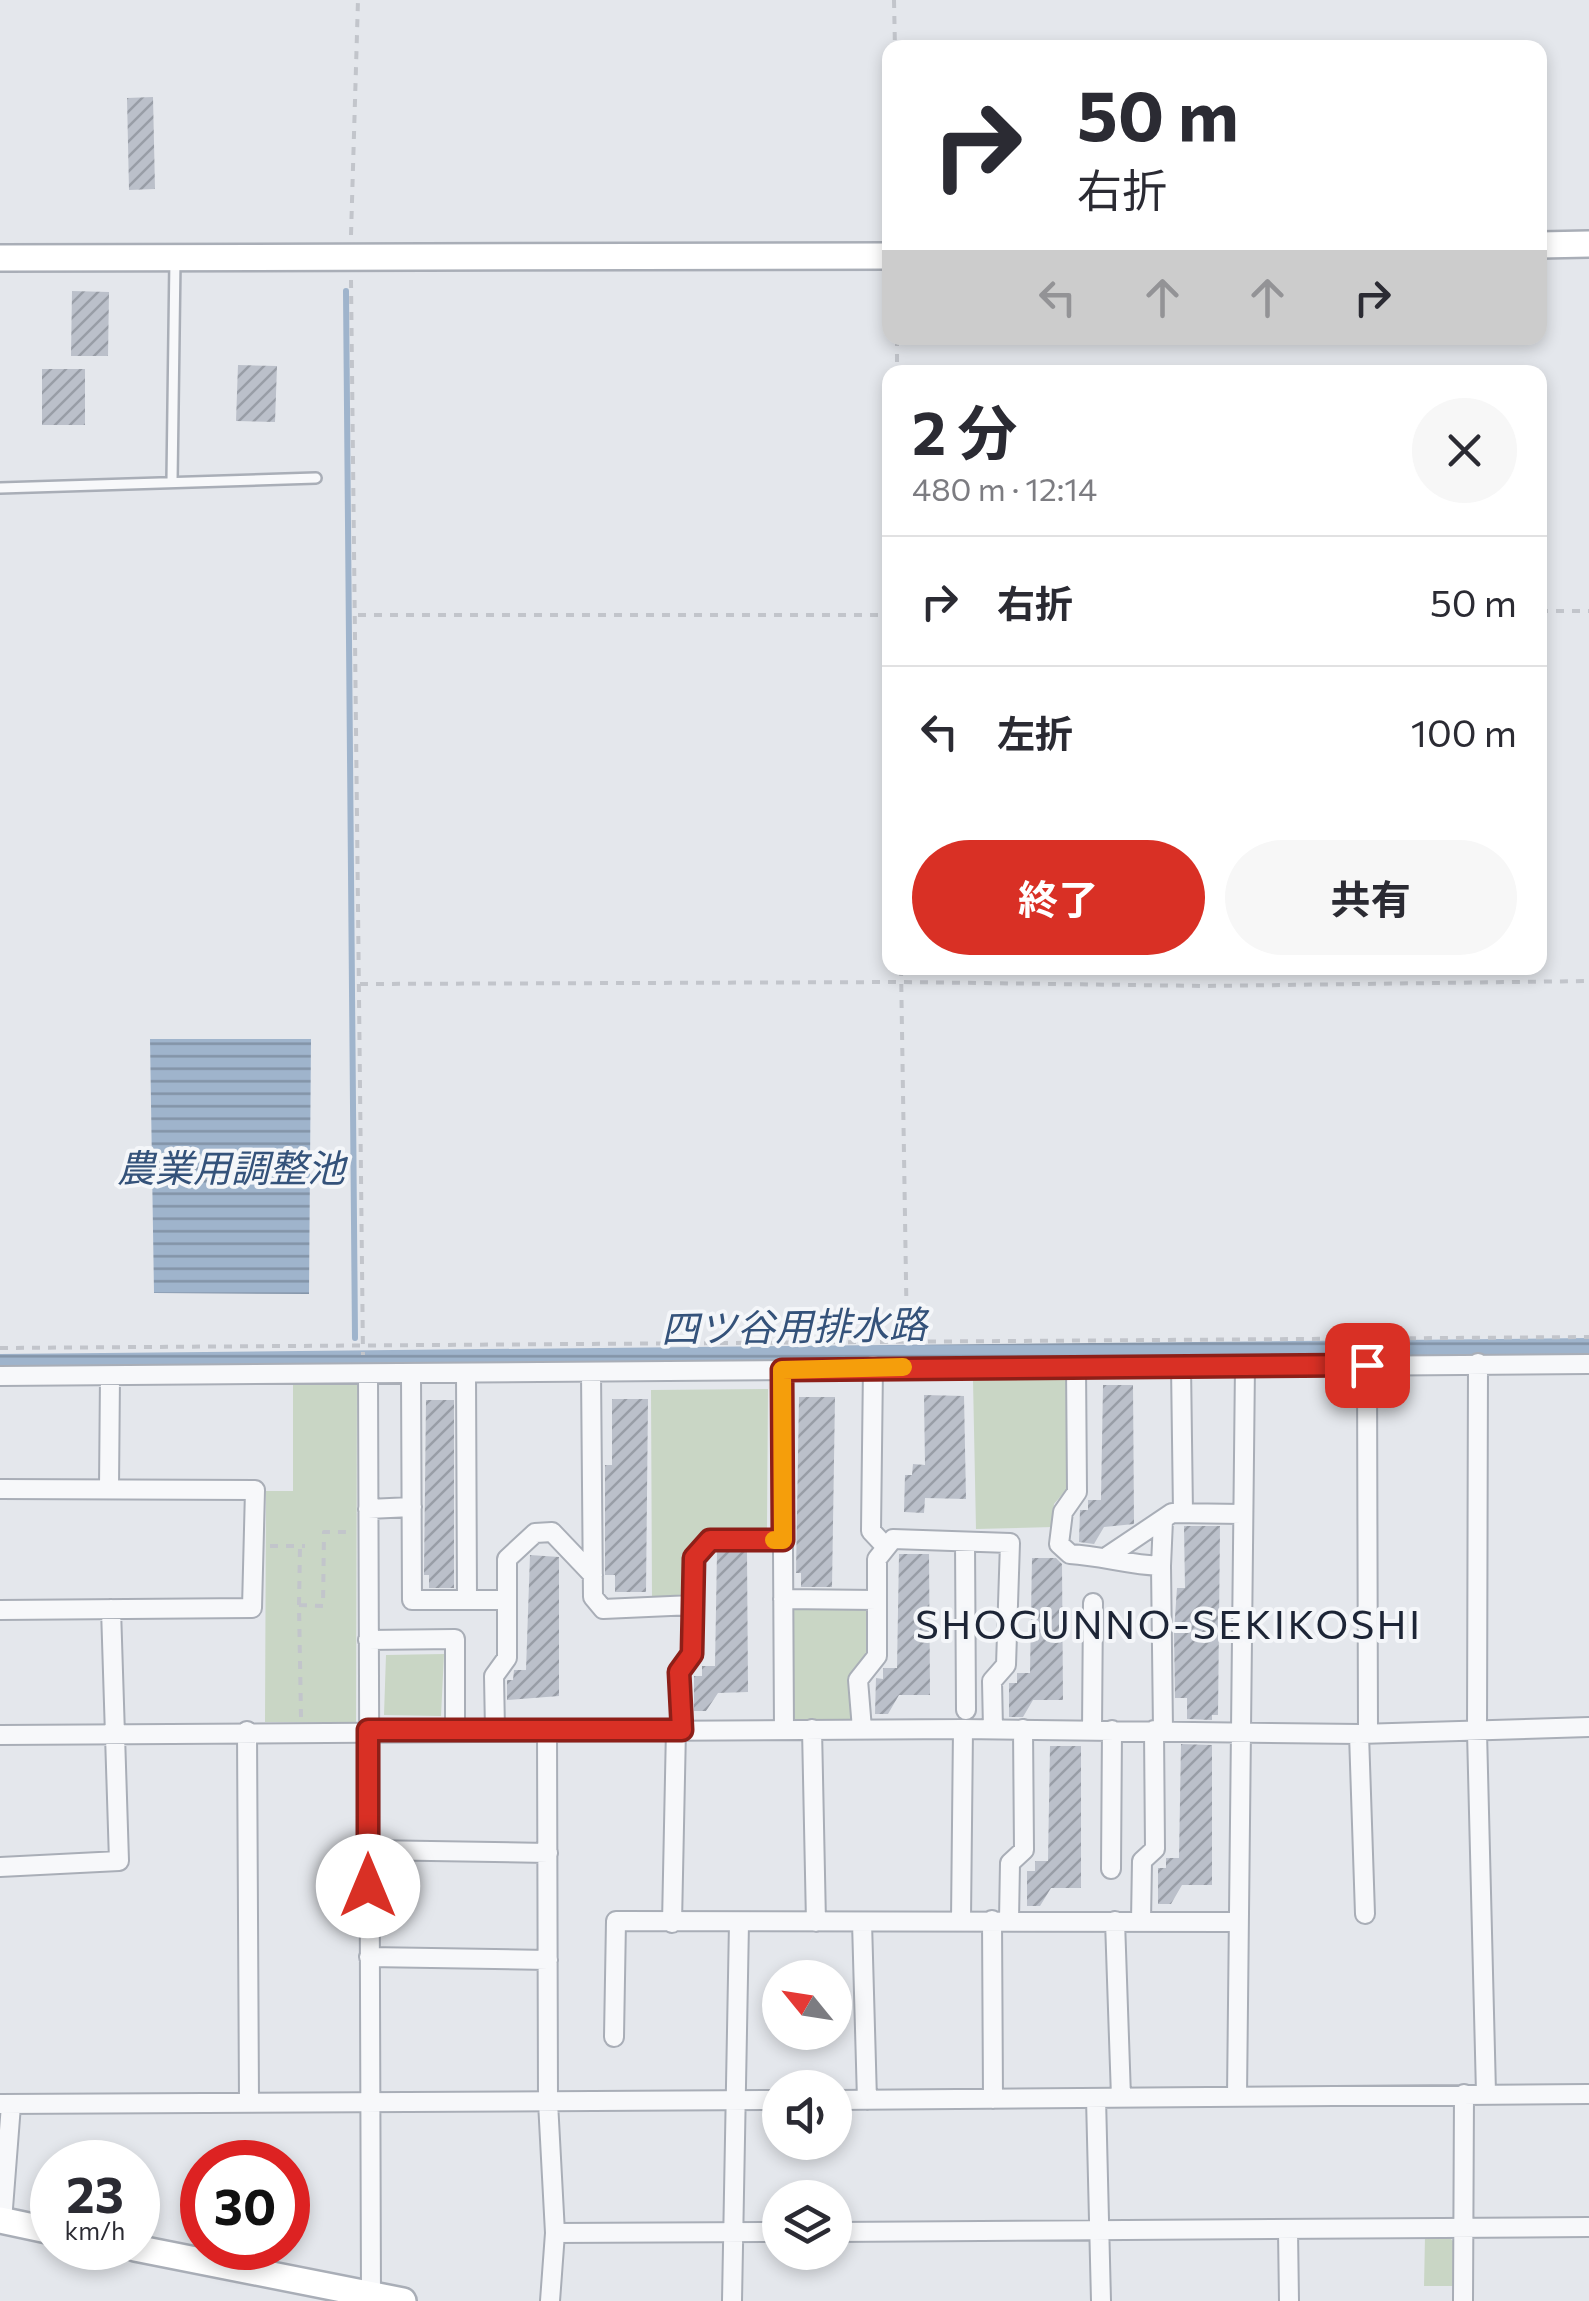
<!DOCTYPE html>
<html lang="ja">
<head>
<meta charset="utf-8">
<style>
  :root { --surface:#fff; --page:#f7f7f7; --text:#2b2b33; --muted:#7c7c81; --line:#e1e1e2; --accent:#d93025 }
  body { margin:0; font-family:Commissioner,"Noto Sans JP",sans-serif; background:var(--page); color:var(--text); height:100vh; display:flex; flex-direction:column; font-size:38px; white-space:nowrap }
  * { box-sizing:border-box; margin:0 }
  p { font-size:32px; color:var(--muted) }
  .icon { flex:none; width:55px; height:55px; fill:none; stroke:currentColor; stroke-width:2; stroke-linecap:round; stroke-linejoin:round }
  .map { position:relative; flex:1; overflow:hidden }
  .side { position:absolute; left:882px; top:365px; width:665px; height:610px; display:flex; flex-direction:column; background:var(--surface); border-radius:20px; box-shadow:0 5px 15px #0003 }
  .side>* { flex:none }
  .banner { position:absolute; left:882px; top:40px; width:665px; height:305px; border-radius:20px; box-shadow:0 5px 15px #0003; background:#fff; color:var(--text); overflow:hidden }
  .needle { width:65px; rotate:300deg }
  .fabs { position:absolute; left:762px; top:1960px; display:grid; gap:20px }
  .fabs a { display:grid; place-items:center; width:90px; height:90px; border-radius:50%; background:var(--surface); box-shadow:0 5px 15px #0003; font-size:50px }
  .speed { position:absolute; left:30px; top:2140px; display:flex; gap:20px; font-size:50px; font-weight:700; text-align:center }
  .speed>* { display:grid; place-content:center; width:130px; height:130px; border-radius:50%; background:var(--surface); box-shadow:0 5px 15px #0003; line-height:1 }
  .speed small { font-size:25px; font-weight:400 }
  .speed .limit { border:15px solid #d22; background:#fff; color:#111 }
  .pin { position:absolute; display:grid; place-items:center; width:85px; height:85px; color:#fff; margin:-42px; border-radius:20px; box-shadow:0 5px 15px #0006 }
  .me { position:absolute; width:110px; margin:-55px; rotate:0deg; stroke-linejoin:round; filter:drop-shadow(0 0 8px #0008) }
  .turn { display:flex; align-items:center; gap:35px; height:210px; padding:0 30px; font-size:45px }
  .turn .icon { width:130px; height:130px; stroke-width:2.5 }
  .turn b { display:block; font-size:70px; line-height:85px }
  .lanes { display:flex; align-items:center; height:95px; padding:0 30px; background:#0003; justify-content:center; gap:50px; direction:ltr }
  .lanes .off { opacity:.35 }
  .round { display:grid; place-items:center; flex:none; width:105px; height:105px; border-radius:52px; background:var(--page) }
  .headline { display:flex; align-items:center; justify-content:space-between; height:170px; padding:0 30px }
  h1 { font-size:60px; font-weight:700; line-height:75px }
  .primary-button { display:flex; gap:20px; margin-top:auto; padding:20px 30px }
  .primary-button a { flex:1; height:115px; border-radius:60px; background:var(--accent); color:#fff; font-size:40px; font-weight:700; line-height:115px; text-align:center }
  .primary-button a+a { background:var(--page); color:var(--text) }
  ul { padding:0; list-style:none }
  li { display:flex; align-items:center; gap:30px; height:130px; padding:0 30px; border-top:2px solid var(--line) }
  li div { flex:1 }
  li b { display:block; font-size:38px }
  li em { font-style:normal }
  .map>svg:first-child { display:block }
  .green { fill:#c9d6c5 }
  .water { fill:url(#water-rules) }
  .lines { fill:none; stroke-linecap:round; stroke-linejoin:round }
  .stream { stroke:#9fb4cc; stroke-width:6 }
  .building { fill:url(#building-hatch) }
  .lane-casing { stroke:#a9aeb7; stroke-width:14 }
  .street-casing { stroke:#a9aeb7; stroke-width:22 }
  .secondary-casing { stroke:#a9aeb7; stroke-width:30 }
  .path { stroke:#c2c5cb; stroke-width:4; stroke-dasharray:8 8; stroke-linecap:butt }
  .lane { stroke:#f7f8fa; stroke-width:9 }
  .street { stroke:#f7f8fa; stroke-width:18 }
  .secondary { stroke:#fff; stroke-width:25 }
  .route-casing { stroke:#8d1f18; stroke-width:25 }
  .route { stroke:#d93025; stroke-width:18 }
  .slow { stroke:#f59e0b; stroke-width:18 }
  .labels { text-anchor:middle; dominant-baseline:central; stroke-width:8; stroke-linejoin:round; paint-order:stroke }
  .water-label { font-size:38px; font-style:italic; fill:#34527a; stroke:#f4f6f9 }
  .quarter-label { font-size:40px; letter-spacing:2.5px; fill:#1d2536; stroke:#f4f6f9 }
</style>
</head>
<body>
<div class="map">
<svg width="1589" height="2301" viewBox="0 0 1589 2301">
  <defs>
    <pattern id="water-rules" width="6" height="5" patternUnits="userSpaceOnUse" patternTransform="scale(2.5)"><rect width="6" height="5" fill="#9fb4cc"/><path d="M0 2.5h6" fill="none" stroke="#8293a7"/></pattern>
    <pattern id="building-hatch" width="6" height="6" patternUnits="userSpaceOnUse" patternTransform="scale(2.5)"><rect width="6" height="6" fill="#bbc0ca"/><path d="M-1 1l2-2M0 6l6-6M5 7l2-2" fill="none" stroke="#989da6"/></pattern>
  </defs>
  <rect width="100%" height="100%" fill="#e4e7ec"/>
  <path class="green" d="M1067,1378L1066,1490L1054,1504L1053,1527L976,1529L973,1380Z
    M293,1381H357L356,1722H265L266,1491H293Z
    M768,1389L767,1528L707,1529L684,1557L682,1596L652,1597L651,1390Z
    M866,1608L867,1652L850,1675L851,1720H793L792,1610Z
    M444,1654L441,1716L384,1715L386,1655Z
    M1425,2237H1449L1459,2247L1458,2286H1424Z"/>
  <path class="water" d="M150,1039H311L309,1294L154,1293Z
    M1589,1338V1357L0,1367V1354Z"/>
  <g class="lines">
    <path class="stream" d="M346,291L355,1338"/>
  </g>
  <path class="building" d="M153,97L155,189L129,190L127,98Z
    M72,291L109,292L108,356H71Z
    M238,365L277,366L275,422L236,421Z
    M42,369H85V425H42Z
    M1103,1385H1133L1134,1524L1104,1527L1094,1544L1079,1542L1080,1510H1088V1500H1101Z
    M924,1395L964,1396L966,1499L925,1498L924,1513L904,1512L905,1475H912L913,1464L925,1465Z
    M799,1397H835L832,1587H801V1573H796Z
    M612,1399H648L646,1592H615V1575H605V1465H612Z
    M426,1400H454V1588H429V1575H424Z
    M1184,1526H1220L1218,1715H1212V1720L1187,1719V1698H1175L1174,1632L1177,1588H1185Z
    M717,1552H747L748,1692L718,1693L706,1711H694V1676H702V1666H715Z
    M899,1554H929L930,1695H899L888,1714H875L876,1678L883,1679V1668H897Z
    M530,1555L559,1557V1696L507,1700V1680H513L514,1670H526Z
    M1032,1558H1056L1062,1564L1063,1700H1033L1023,1717H1009V1683H1017V1673H1030Z
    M1181,1744L1212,1745V1885H1182L1171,1904H1158V1868H1166V1858H1179Z
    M1050,1746H1081V1888H1051L1040,1906H1027V1871H1035V1861H1048Z"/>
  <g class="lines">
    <g class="lane-casing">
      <path id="lane" d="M172,481L175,259
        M0,488L316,478"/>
    </g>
    <g class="street-casing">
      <path id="street" d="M1478,1363L1477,1732L1486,2093
        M1367,1365L1368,1734
        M1076,1366L1077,1492L1063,1512L1059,1544L1070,1554C1103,1556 1128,1565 1161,1566L1163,1730
        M1181,1366L1183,1513
        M873,1367L871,1531L886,1547
        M782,1370L784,1730
        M591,1372L593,1597L603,1609L693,1605
        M466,1373L467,1600
        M368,1374L371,2301
        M411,1374L412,1600H507
        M0,1376L1589,1364
        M109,1487L110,1376
        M0,1489L255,1490L252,1608L0,1610
        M368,1509L412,1507
        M965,1542L966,1710
        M1108,1556L1172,1513L1242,1514
        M1161,1566L1163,1520
        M783,1599L877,1600
        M368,1640L455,1639V1730
        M547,1729L548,2102L555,2233
        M682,1729L679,1672L693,1654V1558L710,1540H783
        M812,1729L816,1922
        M862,1729L858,1680L877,1656V1559L893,1539L1010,1543L1006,1665L992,1681L993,1729
        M963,1729L1359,1734L1589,1727
        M495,1730L494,1676L507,1658V1559L535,1533L552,1532L593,1575
        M1092,1730L1093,1603
        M247,1731L249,2102
        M1359,1734L1365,1914
        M0,1735L963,1729L961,1920
        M368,1850L548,1853
        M0,1867L119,1861L111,1609
        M1111,1869L1112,1730
        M992,1920L993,2099
        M1009,1920L1010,1863L1024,1850L1023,1729
        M1115,1921L1121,2097
        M1141,1921L1142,1861L1155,1849L1154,1730
        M862,1922L867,2100
        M672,1923L676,1729
        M369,1957L548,1960
        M614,2037L616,1921L1238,1922
        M1237,2096L1245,1365
        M1096,2098L1101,2301
        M835,2100L1589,2094
        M0,2104L780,2100
        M2,2221L11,2105
        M1288,2231L1289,2301
        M835,2232L1589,2227
        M550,2301L555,2233L780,2232
        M732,2301L739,1923
        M1463,2301L1464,2094"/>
    </g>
    <g class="secondary-casing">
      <path id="secondary" d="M1540,245L1589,244
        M0,258L890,256
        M0,2220L52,2231
        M135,2248L403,2301"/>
    </g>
    <path class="path" d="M894,0L895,48
      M351,235L358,0
      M351,280L363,1355
      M897,338V372
      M1540,611H1589
      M358,615H890
      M901,968L907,1342
      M360,984L902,982L1206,986L1589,981
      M0,1348L1589,1337
      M270,1546H305
      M299,1605L300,1546
      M301,1717L299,1605L323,1606L324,1532H351"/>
    <use href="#lane" class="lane"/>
    <use href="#street" class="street"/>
    <use href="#secondary" class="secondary"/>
  </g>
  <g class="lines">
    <g class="route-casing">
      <path id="route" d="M368,1886V1730H682L679,1672L692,1654L694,1558L710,1540H783L782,1370L1367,1365"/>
    </g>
    <use href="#route" class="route"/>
    <path class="slow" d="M774,1540H783L782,1370L903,1367"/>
  </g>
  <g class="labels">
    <g class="water-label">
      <text x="231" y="1166">農業用調整池</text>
      <text transform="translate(794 1325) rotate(-1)">四ツ谷用排水路</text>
    </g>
    <g class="quarter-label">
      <text x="1169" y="1622">SHOGUNNO-SEKIKOSHI</text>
    </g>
  </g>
</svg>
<div class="fabs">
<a><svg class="needle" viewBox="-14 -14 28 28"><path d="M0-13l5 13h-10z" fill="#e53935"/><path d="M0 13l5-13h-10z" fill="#7c7c81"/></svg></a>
<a><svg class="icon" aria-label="sound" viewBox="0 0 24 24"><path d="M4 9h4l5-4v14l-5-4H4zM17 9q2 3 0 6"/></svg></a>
<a><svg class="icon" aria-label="layers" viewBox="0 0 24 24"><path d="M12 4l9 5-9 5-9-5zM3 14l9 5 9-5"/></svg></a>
</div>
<div class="speed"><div>23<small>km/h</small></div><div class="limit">30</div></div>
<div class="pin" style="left:1367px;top:1365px;background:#d93025"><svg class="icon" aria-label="arrive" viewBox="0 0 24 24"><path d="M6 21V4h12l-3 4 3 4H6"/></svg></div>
<svg class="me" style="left:368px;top:1886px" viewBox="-20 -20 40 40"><circle r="19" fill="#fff"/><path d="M0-13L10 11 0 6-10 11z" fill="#d93025"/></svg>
<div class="banner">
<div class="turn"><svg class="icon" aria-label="right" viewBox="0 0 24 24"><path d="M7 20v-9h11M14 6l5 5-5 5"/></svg><div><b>50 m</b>右折</div></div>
<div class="lanes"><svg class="icon off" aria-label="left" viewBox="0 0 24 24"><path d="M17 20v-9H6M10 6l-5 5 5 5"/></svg><svg class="icon off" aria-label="ahead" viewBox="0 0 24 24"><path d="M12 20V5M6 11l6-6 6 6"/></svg><svg class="icon off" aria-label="ahead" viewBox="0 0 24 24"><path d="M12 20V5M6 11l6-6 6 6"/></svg><svg class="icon" aria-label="right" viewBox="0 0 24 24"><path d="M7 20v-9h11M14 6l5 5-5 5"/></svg></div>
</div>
<section class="side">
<div class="headline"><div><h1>2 分</h1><p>480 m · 12:14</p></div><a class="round"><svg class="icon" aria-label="close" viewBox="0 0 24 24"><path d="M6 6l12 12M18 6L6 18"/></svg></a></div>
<ul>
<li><svg class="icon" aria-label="right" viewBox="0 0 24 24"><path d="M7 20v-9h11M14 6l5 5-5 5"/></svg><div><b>右折</b></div><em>50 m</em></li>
<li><svg class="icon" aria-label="left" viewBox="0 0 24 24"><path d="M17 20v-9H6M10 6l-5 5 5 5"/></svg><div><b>左折</b></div><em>100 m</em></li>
</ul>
<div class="primary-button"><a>終了</a><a>共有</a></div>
</section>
</div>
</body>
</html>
